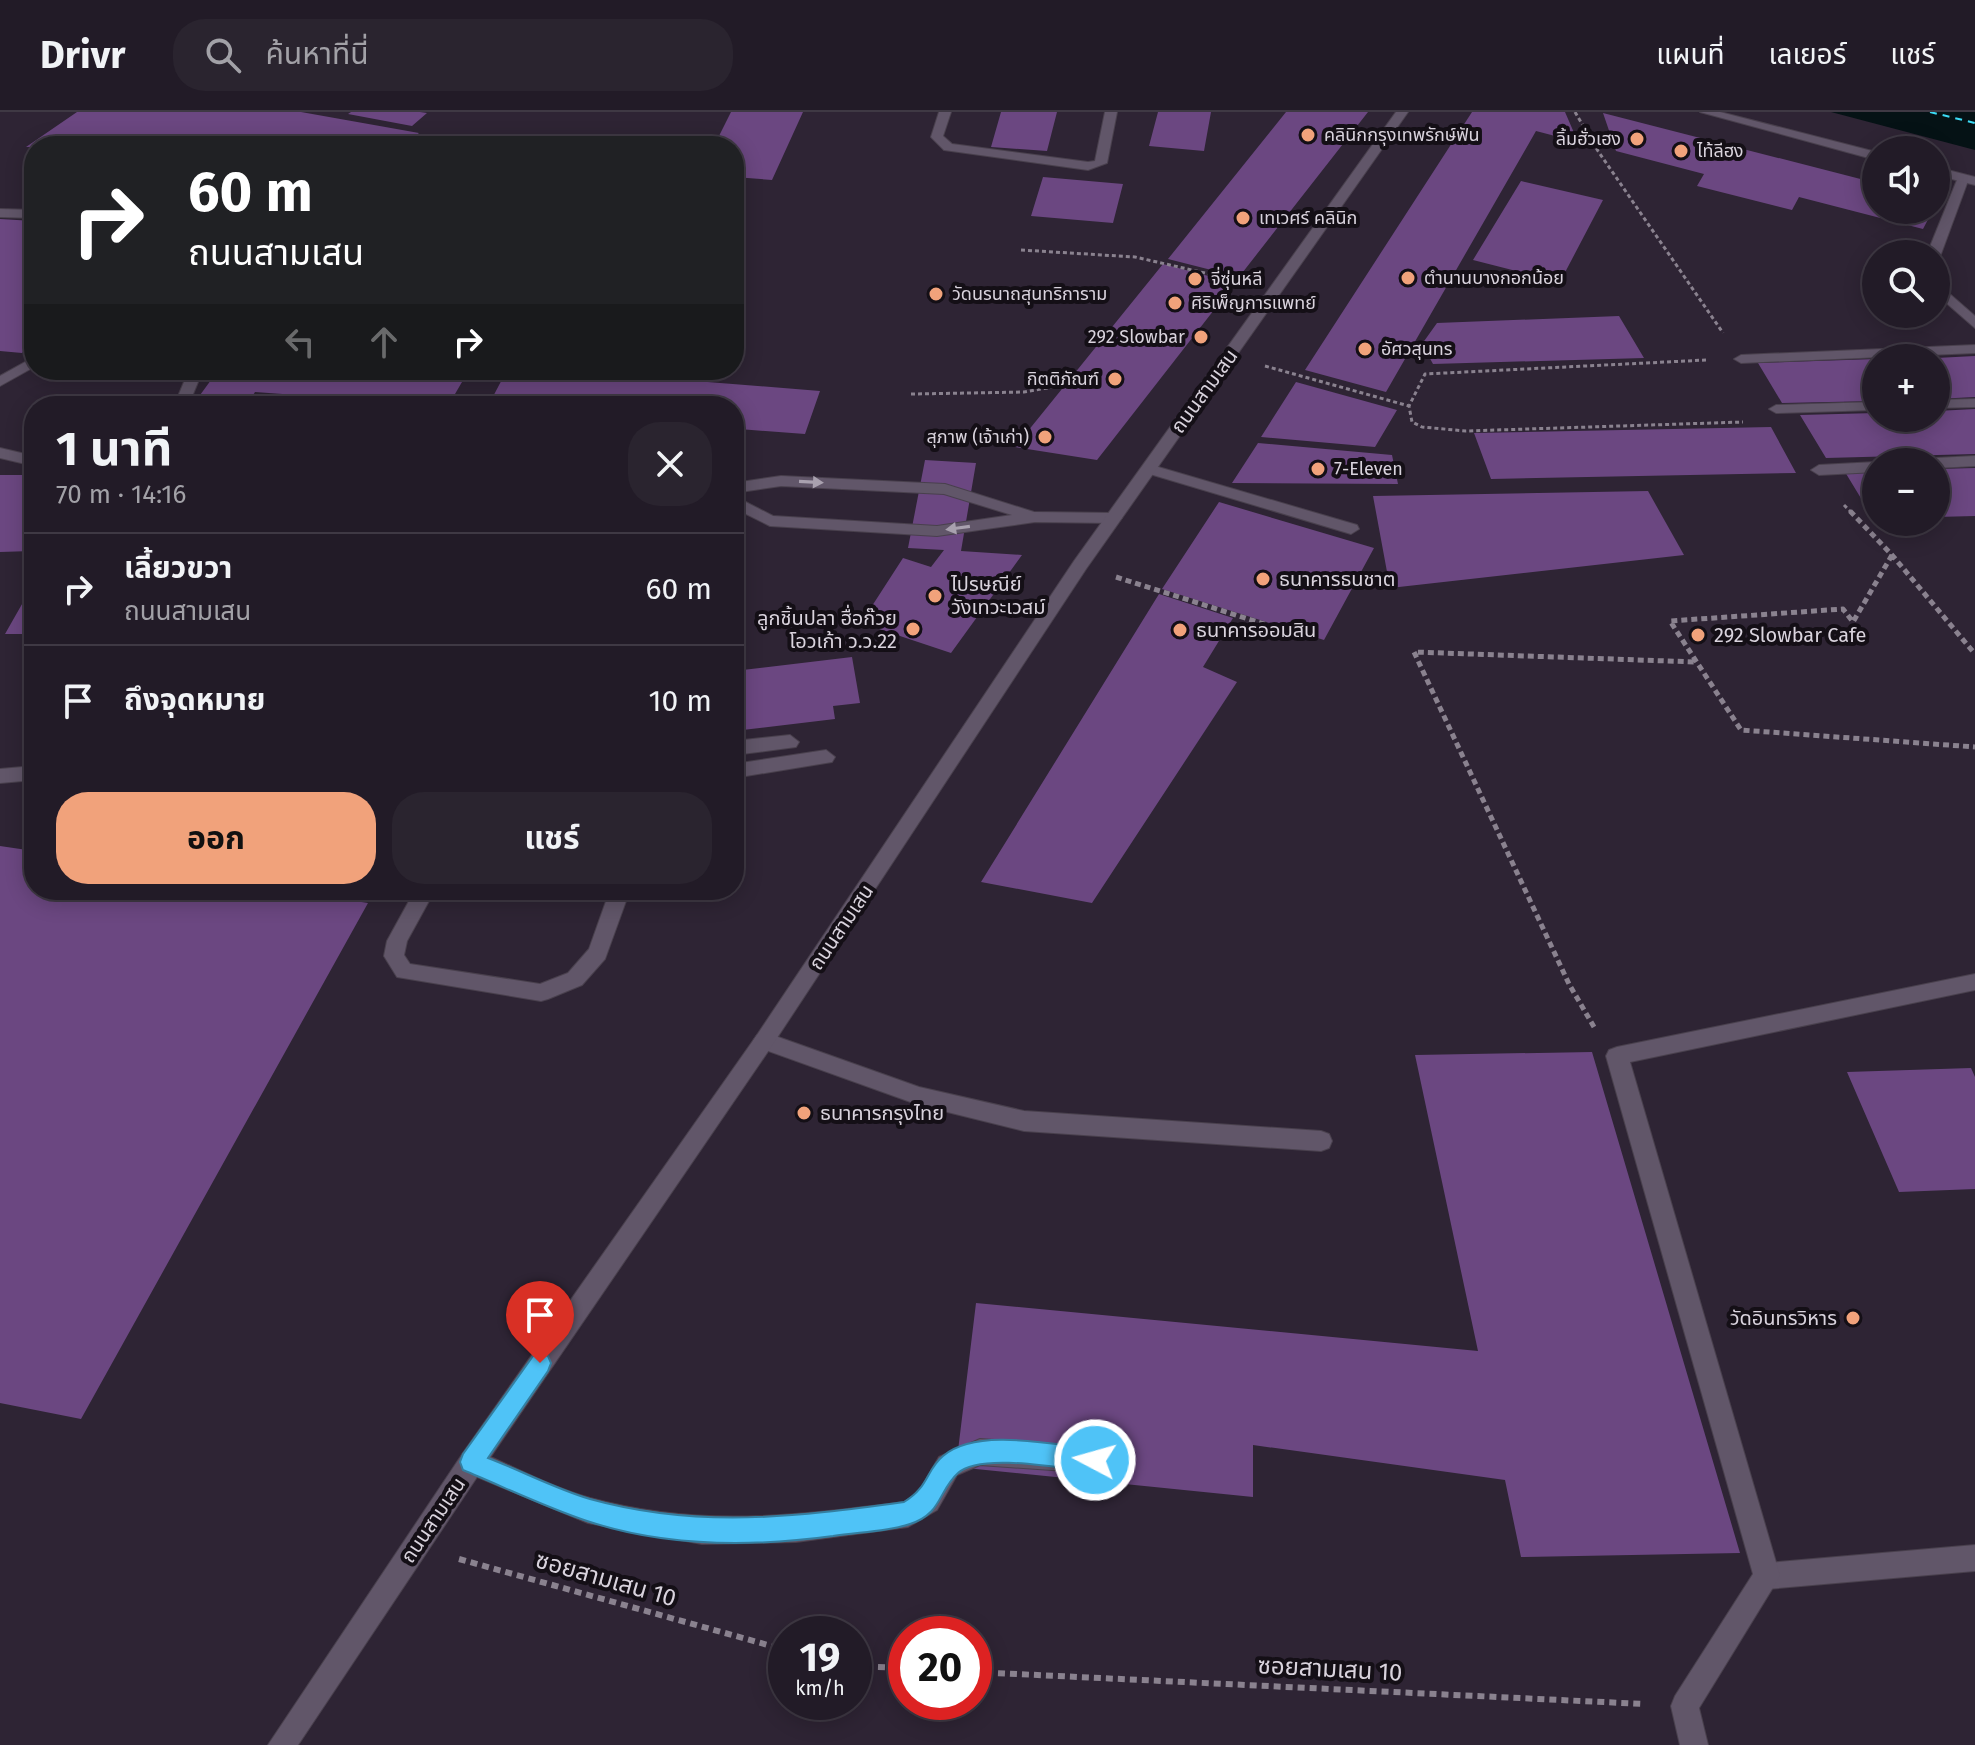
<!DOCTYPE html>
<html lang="th">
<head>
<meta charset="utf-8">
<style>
  :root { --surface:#221b27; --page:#2a242f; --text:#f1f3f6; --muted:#a2a1a7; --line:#3f3944; --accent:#f1a27b }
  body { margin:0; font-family:"Fira Sans","Noto Sans Thai",sans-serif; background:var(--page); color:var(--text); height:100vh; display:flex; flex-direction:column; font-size:30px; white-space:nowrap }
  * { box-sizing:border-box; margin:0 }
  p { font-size:26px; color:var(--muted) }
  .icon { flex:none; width:44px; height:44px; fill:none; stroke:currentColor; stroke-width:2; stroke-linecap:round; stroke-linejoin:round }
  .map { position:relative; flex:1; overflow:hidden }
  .sheet { position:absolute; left:24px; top:284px; width:720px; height:504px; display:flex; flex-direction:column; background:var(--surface); border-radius:32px; box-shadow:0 4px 20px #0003,0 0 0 2px var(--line) }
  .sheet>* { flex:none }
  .top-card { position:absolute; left:24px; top:24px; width:720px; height:244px; border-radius:32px; box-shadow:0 4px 20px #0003,0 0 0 2px var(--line); background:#202124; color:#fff; overflow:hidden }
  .buttons { position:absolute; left:1862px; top:24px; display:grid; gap:16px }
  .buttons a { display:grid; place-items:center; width:88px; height:88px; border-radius:50%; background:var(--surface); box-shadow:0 4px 20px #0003,0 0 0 2px var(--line); font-size:40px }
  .speed { position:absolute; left:768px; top:1504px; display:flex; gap:16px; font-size:40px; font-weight:700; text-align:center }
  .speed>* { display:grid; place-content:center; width:104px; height:104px; border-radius:50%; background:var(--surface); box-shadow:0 4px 20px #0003,0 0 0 2px var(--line); line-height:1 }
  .speed small { font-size:20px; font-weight:400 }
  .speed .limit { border:12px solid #d22; background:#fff; color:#111 }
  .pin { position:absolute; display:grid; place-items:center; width:68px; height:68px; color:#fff; margin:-82px -34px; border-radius:50% 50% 50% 0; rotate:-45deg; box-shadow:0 0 8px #0007 }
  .pin .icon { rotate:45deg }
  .me { position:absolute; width:88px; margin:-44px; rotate:276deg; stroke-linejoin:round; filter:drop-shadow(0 0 6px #0008) }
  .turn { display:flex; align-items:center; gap:28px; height:168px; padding:0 32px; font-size:36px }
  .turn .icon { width:104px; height:104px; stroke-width:2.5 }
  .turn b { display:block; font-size:56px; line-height:68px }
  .lanes { display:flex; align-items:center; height:76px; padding:0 32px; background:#0003; justify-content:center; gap:40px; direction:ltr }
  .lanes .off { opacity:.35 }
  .round { display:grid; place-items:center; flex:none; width:84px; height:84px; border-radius:32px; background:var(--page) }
  .head { display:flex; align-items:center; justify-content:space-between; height:136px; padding:0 32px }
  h1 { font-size:48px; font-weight:700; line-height:60px }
  .button { display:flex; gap:16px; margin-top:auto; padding:16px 32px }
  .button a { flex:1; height:92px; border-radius:32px; background:var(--accent); color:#111; font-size:32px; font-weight:700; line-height:92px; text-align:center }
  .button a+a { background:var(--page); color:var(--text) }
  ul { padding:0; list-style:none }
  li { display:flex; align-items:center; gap:24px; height:112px; padding:0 32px; border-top:2px solid var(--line) }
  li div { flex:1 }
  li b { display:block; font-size:30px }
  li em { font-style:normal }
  header { display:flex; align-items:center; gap:48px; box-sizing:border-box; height:112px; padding:0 40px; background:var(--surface); border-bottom:2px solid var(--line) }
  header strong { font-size:38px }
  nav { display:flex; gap:44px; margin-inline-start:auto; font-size:28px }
  .search { width:560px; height:72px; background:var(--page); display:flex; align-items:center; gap:20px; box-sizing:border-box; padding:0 28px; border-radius:32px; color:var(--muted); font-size:30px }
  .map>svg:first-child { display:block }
  .water { fill:#051215 }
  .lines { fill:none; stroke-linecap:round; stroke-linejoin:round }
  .ferry { stroke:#3cdbf5; stroke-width:2; stroke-dasharray:7 6; stroke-linecap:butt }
  .building { fill:#6b4781 }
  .service-casing { stroke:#49404d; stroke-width:2 }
  .minor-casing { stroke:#49404d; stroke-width:2 }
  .secondary-casing { stroke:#49404d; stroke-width:2 }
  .path-far2 { stroke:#8a828f; stroke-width:3; stroke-dasharray:4 3; stroke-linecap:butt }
  .path-far1 { stroke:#8a828f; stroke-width:5; stroke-dasharray:6 4; stroke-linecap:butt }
  .path { stroke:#8a828f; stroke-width:6; stroke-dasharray:7 5; stroke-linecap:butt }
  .service { fill:#615669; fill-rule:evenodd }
  .minor { fill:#615669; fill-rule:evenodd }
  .secondary { fill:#615669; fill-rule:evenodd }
  .oneway { fill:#a9a1af }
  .route { fill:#4fc3f7; stroke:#337fa1; stroke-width:2 }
  .poi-dot { fill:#f1a27b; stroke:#140f16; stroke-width:3 }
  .labels { text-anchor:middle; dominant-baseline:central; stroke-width:8; stroke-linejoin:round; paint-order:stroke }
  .far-poi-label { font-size:18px; fill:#d9d3dd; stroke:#140f16; text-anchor:start }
  .street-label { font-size:20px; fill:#d9d3dd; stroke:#140f16 }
  .poi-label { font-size:20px; fill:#d9d3dd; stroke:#140f16; text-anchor:start }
  .near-street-label { font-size:24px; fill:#d9d3dd; stroke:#140f16 }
</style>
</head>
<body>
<header>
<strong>Drivr</strong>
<div class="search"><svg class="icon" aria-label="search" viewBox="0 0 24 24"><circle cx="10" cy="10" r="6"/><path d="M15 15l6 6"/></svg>ค้นหาที่นี่</div>
<nav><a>แผนที่</a><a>เลเยอร์</a><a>แชร์</a></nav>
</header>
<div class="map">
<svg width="1975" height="1633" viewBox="0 0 1975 1633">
  <rect width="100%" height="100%" fill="#2e2434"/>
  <path class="water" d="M1831,0H1975V38Z"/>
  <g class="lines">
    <path class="ferry" d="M1930,0L1975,11"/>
  </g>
  <path class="building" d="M77,0H301L419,21L404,34L26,35Z
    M351,0H420L427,1L412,14L348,2Z
    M731,0H803L772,68L734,65V34H714Z
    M1001,0H1057L1047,39L991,35Z
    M1158,0H1211L1204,39L1149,34Z
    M1286,0H1368L1239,165L1168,147Z
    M1472,0H1565L1578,30L1536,19L1386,280L1305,258Z
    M1603,1L1876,71V98H1933L1923,117L1799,85L1792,98L1697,74L1704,62L1616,39Z
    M1043,65L1123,72L1113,111L1031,104Z
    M1521,69L1603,88L1560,170L1473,148Z
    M0,107L34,109V188L25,197L34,198V228L22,241L0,239Z
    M1163,152L1235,171L1097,348L1015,335Z
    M1619,204L1644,246L1433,252L1422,232L1437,211Z
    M1975,244V285L1936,287V246Z
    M1876,247V289L1782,291L1758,251Z
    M210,258H469L448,294L255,280L250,288L233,286L228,292L195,290L211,268H203Z
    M507,258H557L820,279L805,322L739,317L742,310L734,309V294H488Z
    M1296,270L1397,298L1375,335L1261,325Z
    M1975,297V342L1826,346L1800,303L1876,301V306H1936V299Z
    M1771,315L1796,361L1491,367L1474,321Z
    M1258,331L1392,343L1398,372L1232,371Z
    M925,348L976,351L961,439L1022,443L951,541L861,511L903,446L931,455L944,438L908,436Z
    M1975,356V404L1936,405V357Z
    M1876,359V411L1845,360Z
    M0,363H29L22,373H34L32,439L0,440Z
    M1648,379L1684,443L1390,476L1373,384Z
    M1219,390L1374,436L1324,528L1162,477Z
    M34,471V522H5Z
    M1159,482L1233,506L1203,555L1237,570L1092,791L981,770Z
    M852,545L860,591L833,594L835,607L734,619V559Z
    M0,734L34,739V778H283L368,791L81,1307L0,1291Z
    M1592,940L1740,1441L1521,1445L1505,1368L1253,1333V1385L956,1355L976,1191L1478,1239L1415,943Z
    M1971,956L1975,965V1077L1899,1080L1847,960Z"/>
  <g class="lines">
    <g class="service-casing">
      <path id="service" d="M939,0H951L943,24L952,32L1088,50L1095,49L1105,0H1117L1107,51L1088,58L944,38L931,25Z
        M0,97L34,98V106L0,105Z
        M34,245V255L0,274V264Z
        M180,258H194L198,270L188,294H174L184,270Z
        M0,336L34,344V354L0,346Z
        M1148,352L1357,413L1359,417L1351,422L1143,360V354Z
        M781,364L945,372L1034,400L1114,401L1122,406L1114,411L1035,410L937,424L770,414L734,396V384L773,404L937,414L1012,403L944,382L781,374L734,381V371Z
        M790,623L799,630L796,635L734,643V629Z
        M826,638L835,645L832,650L734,666V652Z
        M34,654V668L0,671V657Z
        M415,778H435L407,829L404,843L410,852L540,872L568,861L589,837L610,778H630L605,847L582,873L548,887L541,889L397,865L384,844L387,829Z
        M764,920L919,975L1024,999L1321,1019L1329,1022L1332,1029L1329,1036L1321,1039L1024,1019L919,993L757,935L753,929L757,923Z
        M980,1327L1095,1335L1104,1339L1108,1348L1104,1357L1095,1361L980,1353L957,1363L937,1398L908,1415L796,1430L702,1432L588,1411L463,1359L459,1350L463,1341L472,1337C511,1353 550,1375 590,1386C700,1416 794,1404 904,1390L919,1380L939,1345Z
        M1975,1433V1459L1767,1477L1758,1473L1754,1464L1758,1455L1767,1451Z"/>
    </g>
    <g class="minor-casing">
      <path id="minor" d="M1959,63L1969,66L1941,142L1936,146V142H1927Z
        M1936,170L1975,204V216L1936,182Z
        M1975,233V241L1741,251L1734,247L1741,243Z
        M1975,287V295L1936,296V288Z
        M1876,290V298L1776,301L1769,297L1776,293Z
        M1975,344V354L1936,356V350H1929L1936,346Z
        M1876,350V360L1819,363L1811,358L1819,353Z
        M1975,862V878L1630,950L1780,1464L1699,1596L1708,1633H1680L1671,1594L1675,1584L1753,1462L1606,944L1609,938L1617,935Z"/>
    </g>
    <g class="secondary-casing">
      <path id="secondary" d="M1396,0H1408L1086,457L771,935L481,1359L298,1633H268L463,1341L757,923L1074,449Z
        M1700,0H1720L1876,40V48Z
        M1936,55L1975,65V73L1936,63Z"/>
    </g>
    <path class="path-far2" d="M1575,0L1598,39L1723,221
      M1021,138L1135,145L1240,169
      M1706,248L1425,262L1409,294L1412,310L1422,315L1466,319L1743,310
      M1265,254L1409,294
      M911,282L1024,280L1065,273
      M1844,393L1852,401"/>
    <path class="path-far1" d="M1850,399L1892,443L1975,542
      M1892,443L1853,510L1843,497L1670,509L1741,618L1975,635
      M1116,465L1280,517
      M1594,915L1569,872L1414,540L1696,550"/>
    <path class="path" d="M459,1447L786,1538
      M854,1554L906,1556
      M974,1560L1644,1592"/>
    <use href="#service" class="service"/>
    <use href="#minor" class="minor"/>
    <use href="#secondary" class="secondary"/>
  </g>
  <defs><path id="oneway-solid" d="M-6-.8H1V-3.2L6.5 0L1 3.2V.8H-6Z" transform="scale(2)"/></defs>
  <g class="oneway">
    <use href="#oneway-solid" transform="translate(811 370) rotate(3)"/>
    <use href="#oneway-solid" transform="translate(958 416) rotate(172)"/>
  </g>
  <path class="route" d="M540,1241L548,1244L551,1251L548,1259L488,1346C522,1359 556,1377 590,1387C698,1417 796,1405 904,1390C929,1375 926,1358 943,1344C977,1315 1054,1333 1095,1337L1103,1340L1106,1348L1103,1357L1095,1360C1065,1357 980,1340 958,1361C938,1379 942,1402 910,1412C887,1420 857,1420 833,1424C752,1435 665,1435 587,1409C545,1395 504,1375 463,1358L460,1350L463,1342L533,1244Z"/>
  <g class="poi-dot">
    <circle cx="1308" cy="23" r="8"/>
    <circle cx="1637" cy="27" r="8"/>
    <circle cx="1681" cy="39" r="8"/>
    <circle cx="1243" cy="106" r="8"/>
    <circle cx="1408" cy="166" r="8"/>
    <circle cx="1195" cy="167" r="8"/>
    <circle cx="936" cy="182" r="8"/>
    <circle cx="1175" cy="191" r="8"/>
    <circle cx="1201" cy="225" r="8"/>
    <circle cx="1365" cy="237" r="8"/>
    <circle cx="1115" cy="267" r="8"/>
    <circle cx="1045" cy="325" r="8"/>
    <circle cx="1318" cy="357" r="8"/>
    <circle cx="1263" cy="467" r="8"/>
    <circle cx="935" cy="484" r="8"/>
    <circle cx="913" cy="517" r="8"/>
    <circle cx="1180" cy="518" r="8"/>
    <circle cx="1698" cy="523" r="8"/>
    <circle cx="804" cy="1001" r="8"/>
    <circle cx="1853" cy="1206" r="8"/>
  </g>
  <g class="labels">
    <g class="far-poi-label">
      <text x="1324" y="23">คลินิกกรุงเทพรักษ์ฟัน</text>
      <text x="1621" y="27" text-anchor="end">ลิ้มฮั่วเฮง</text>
      <text x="1697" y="39">ไท้ลีฮง</text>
      <text x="1259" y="106">เทเวศร์ คลินิก</text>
      <text x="1424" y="166">ตำนานบางกอกน้อย</text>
      <text x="1211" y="167">จี่ซุ่นหลี</text>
      <text x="952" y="182">วัดนรนาถสุนทริการาม</text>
      <text x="1191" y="191">ศิริเพ็ญการแพทย์</text>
      <text x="1185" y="225" text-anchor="end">292 Slowbar</text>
      <text x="1381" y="237">อัศวสุนทร</text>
      <text x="1099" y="267" text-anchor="end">กิตติภัณฑ์</text>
      <text x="1029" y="325" text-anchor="end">สุภาพ (เจ้าเก่า)</text>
      <text x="1334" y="357">7-Eleven</text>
    </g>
    <g class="street-label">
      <text transform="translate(1204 279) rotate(-54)">ถนนสามเสน</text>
      <text transform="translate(841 815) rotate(-56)">ถนนสามเสน</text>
      <text transform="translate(433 1408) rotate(-56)">ถนนสามเสน</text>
    </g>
    <g class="poi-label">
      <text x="1279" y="467">ธนาคารธนชาต</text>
      <text x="951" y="472">ไปรษณีย์<tspan x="951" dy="23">วังเทวะเวสม์</tspan></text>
      <text x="897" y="506" text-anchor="end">ลูกชิ้นปลา ฮื่อก๊วย<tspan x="897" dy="23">โอวเก้า ว.ว.22</tspan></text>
      <text x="1196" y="518">ธนาคารออมสิน</text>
      <text x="1714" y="523">292 Slowbar Cafe</text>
      <text x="820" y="1001">ธนาคารกรุงไทย</text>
      <text x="1837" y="1206" text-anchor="end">วัดอินทรวิหาร</text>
    </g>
    <g class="near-street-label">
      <text transform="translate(606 1467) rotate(16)">ซอยสามเสน 10</text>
      <text transform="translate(1330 1557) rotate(3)">ซอยสามเสน 10</text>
    </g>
  </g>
</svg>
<div class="buttons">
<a><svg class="icon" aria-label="sound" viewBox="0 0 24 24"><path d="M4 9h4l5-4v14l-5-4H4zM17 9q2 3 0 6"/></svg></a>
<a><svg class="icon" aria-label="search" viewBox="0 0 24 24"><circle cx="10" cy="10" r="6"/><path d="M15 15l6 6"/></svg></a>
<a>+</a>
<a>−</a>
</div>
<div class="speed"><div>19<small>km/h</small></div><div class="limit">20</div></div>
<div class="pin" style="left:540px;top:1251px;background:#d93025"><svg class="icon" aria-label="arrive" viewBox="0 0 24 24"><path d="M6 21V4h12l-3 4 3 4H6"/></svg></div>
<svg class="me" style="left:1095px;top:1348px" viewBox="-20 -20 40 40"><circle r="17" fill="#4fc3f7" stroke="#fff" stroke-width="3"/><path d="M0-11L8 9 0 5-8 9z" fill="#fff"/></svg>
<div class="top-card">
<div class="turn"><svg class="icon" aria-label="right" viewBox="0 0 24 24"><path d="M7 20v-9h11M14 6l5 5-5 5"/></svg><div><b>60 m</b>ถนนสามเสน</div></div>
<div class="lanes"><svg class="icon off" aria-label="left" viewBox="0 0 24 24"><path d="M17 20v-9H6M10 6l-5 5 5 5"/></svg><svg class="icon off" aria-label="ahead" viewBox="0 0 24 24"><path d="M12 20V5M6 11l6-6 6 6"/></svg><svg class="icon" aria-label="right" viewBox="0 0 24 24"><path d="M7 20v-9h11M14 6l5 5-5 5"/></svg></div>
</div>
<section class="sheet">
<div class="head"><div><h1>1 นาที</h1><p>70 m · 14:16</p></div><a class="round"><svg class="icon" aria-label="close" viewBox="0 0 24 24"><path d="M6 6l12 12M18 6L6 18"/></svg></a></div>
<ul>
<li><svg class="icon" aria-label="right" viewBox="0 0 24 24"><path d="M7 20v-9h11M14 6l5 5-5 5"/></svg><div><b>เลี้ยวขวา</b><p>ถนนสามเสน</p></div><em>60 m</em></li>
<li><svg class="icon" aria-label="arrive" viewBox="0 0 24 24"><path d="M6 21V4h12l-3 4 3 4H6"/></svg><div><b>ถึงจุดหมาย</b></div><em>10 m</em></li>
</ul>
<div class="button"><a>ออก</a><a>แชร์</a></div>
</section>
</div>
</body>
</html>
